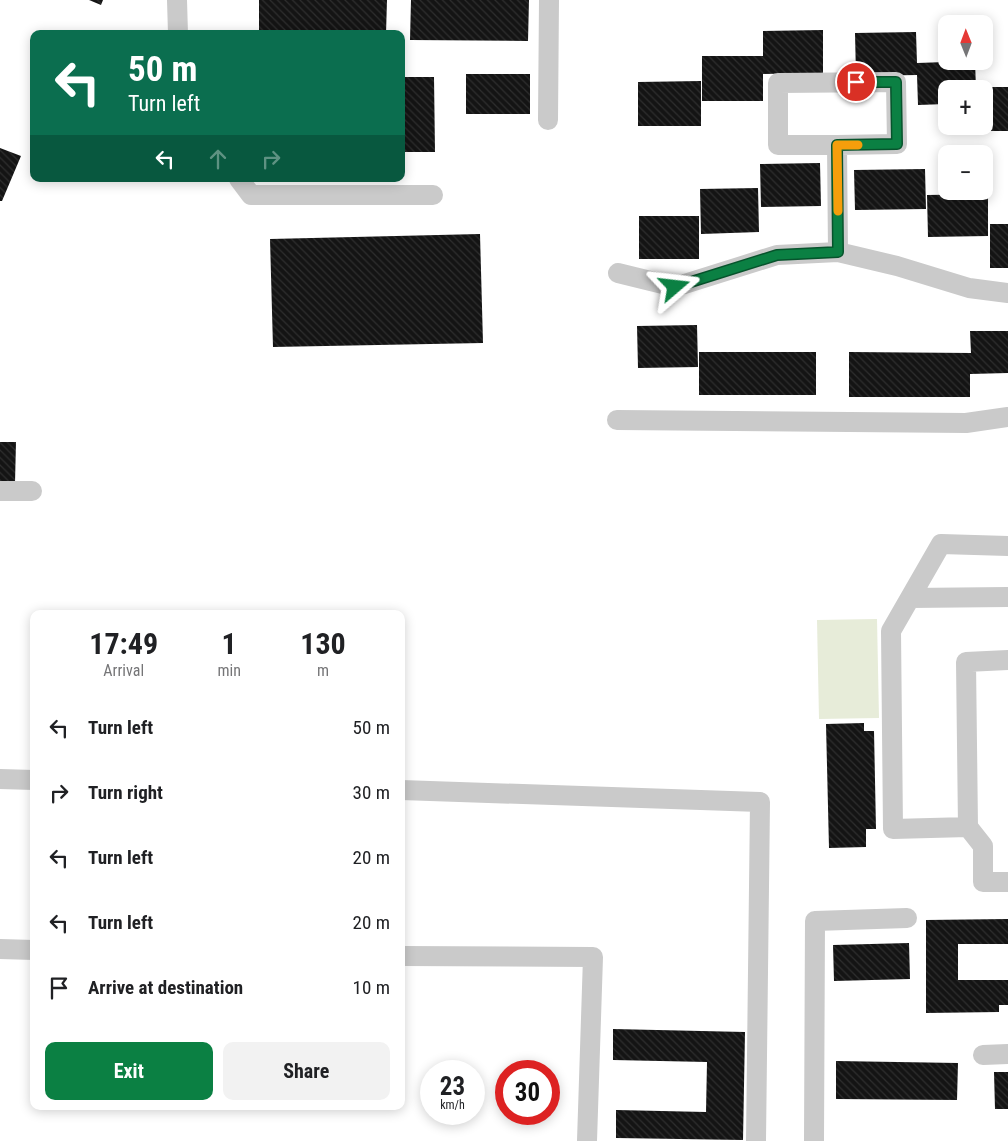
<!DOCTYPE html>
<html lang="en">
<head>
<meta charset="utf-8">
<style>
  :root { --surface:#fff; --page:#f2f2f2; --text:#202124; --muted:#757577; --accent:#0b8043 }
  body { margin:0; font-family:"Roboto Condensed",sans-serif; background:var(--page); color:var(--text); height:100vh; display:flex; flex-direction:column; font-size:19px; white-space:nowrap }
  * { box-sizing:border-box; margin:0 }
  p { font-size:16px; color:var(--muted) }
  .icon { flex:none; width:28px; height:28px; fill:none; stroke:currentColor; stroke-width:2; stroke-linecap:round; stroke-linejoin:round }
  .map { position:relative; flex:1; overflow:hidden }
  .details { position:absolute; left:30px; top:610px; width:375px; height:500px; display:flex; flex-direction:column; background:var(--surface); border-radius:10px; box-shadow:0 2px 12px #0003 }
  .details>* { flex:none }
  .guide { position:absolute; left:30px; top:30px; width:375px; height:152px; border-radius:10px; box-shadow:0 2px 12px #0003; background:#0b6e4f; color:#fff; overflow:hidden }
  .needle { width:32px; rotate:359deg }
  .fabs { position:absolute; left:938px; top:15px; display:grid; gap:10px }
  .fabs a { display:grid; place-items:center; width:55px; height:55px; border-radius:10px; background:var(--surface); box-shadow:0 2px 12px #0003; font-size:25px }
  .speed { position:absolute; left:420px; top:1060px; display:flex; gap:10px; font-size:25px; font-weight:700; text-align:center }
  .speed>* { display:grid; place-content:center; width:65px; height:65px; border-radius:50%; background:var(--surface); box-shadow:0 2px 12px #0003; line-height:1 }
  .speed small { font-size:12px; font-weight:400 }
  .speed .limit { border:8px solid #d22; background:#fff; color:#111 }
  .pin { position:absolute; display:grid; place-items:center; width:42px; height:42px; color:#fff; margin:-21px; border:2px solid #fff; border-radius:50%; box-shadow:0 1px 5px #0007 }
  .me { position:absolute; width:55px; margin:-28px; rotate:73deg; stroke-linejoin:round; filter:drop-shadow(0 0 4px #0008) }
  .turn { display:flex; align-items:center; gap:18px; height:105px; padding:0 15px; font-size:22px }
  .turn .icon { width:65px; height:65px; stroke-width:2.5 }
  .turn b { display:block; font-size:35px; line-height:42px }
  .lanes { display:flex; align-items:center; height:48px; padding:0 15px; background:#0003; justify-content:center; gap:25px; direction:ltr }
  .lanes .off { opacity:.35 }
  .eta { display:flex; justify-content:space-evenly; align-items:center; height:85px; text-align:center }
  .eta b { font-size:30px; font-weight:700; line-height:35px }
  .primary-button { display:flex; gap:10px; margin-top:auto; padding:10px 15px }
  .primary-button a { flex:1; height:58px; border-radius:10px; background:var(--accent); color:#fff; font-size:20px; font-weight:700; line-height:58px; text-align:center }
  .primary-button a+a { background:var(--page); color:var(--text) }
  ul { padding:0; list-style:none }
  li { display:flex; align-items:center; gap:15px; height:65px; padding:0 15px }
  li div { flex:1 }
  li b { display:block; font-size:19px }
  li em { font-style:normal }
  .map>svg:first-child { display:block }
  .pitch { fill:#e7ecd9 }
  .building { fill:url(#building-back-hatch) }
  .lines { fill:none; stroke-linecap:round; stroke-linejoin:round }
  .minor { stroke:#cacaca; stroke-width:20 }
  .route-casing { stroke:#07532c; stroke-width:12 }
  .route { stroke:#0b8043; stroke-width:9 }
  .slow { stroke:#f59e0b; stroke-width:9 }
</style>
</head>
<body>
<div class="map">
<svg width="1008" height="1141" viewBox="0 0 1008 1141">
  <defs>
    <pattern id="building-back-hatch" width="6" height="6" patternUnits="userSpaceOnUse" patternTransform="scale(1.25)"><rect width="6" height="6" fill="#141414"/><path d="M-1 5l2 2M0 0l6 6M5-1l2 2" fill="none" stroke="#2e2e2e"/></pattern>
  </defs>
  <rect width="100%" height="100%" fill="#fff"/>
  <path class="pitch" d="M877,619L879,718L819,719L817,620Z"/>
  <path class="building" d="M89,0H103L101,5Z
    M259,0H387L386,34H259Z
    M411,0H529L528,41L410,40Z
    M823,30V73L763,74V31Z
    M916,32L917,63L975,61L976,89H946V104L918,105L917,75L856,76L855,33Z
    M702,56H763V101H702Z
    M466,74H530V114H466Z
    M401,77H434L435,152H401Z
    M701,81V126H638V82Z
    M984,87H1008V131H977V126H984Z
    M0,148L21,156L2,201H0Z
    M820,163L821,206L761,207L760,164Z
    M925,169L926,209L855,210L854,170Z
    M758,188L759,232L701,234L700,189Z
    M988,194V236L928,237L927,195Z
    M639,216H699V259H639Z
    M990,224H1008V268H990Z
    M480,234L483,343L273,347L270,239Z
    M697,325L698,367L638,368L637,326Z
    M970,331H1008V373L970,374V397H849V352L971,353Z
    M699,352H816V395H699Z
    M0,442H16L15,483H0Z
    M864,723V731H874L876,829H866V847L829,848L826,724Z
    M1008,919V944H958V980H1008V1005H999V1012L926,1013V920Z
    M909,943L910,979L834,981L833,945Z
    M613,1029L745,1032L743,1140L616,1138V1110L706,1112L707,1062L613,1060Z
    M836,1061L958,1063L957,1100L836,1099Z
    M994,1072H1008V1109H995Z"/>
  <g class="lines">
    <path class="minor" d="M177,0L178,34
      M548,120L549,0
      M837,145H778V83L896,82L897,144L837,145L838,252
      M239,179L251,195H433
      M618,273L675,287L777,255L838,252L897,266L969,288L1008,293
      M617,420L966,423L1008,417
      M0,491H32
      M910,598L1008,597
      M1008,660L966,662L968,827L983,846V882H1008
      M0,779L34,780
      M401,790L760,802L756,1141
      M968,827L893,829L891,631L941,544L1008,546
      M0,949L34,950
      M401,956L593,957L587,1141
      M983,1055L1008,1054
      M814,1141L815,921L907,918"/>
  </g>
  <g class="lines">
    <g class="route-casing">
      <path id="route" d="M675,287L777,255L838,252L837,145L897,144L896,82H856"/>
    </g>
    <use href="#route" class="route"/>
    <path class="slow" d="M838,211L837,145H858"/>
  </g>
</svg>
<div class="fabs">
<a><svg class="needle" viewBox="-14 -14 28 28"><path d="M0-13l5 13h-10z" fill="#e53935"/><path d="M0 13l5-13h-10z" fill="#757577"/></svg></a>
<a>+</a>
<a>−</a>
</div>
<div class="speed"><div>23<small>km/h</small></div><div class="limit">30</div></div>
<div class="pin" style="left:856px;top:82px;background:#d93025"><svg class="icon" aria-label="arrive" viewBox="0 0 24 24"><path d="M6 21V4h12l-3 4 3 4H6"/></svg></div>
<svg class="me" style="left:675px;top:287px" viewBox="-20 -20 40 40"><path d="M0-17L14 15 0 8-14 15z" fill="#0b8043" stroke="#fff" stroke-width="4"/></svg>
<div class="guide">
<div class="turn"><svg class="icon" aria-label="left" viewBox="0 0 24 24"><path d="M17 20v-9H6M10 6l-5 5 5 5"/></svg><div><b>50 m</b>Turn left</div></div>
<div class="lanes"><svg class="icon" aria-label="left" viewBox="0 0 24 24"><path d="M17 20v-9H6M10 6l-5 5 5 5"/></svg><svg class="icon off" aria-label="ahead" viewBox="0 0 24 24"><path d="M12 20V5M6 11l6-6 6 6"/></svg><svg class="icon off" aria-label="right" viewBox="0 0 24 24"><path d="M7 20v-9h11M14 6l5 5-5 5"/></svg></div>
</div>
<section class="details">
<div class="eta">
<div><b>17:49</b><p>Arrival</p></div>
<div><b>1</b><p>min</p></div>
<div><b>130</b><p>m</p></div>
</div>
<ul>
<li><svg class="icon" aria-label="left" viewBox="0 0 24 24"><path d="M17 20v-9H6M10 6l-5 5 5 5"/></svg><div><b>Turn left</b></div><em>50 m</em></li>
<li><svg class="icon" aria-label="right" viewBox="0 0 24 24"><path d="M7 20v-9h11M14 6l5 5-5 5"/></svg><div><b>Turn right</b></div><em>30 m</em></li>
<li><svg class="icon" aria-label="left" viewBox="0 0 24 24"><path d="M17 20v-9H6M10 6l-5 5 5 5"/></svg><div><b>Turn left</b></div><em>20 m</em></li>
<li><svg class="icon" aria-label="left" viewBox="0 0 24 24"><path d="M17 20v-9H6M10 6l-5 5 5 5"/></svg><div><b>Turn left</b></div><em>20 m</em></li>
<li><svg class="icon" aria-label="arrive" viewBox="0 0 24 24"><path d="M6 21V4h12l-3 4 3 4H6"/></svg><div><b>Arrive at destination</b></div><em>10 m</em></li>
</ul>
<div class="primary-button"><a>Exit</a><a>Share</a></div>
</section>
</div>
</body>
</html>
